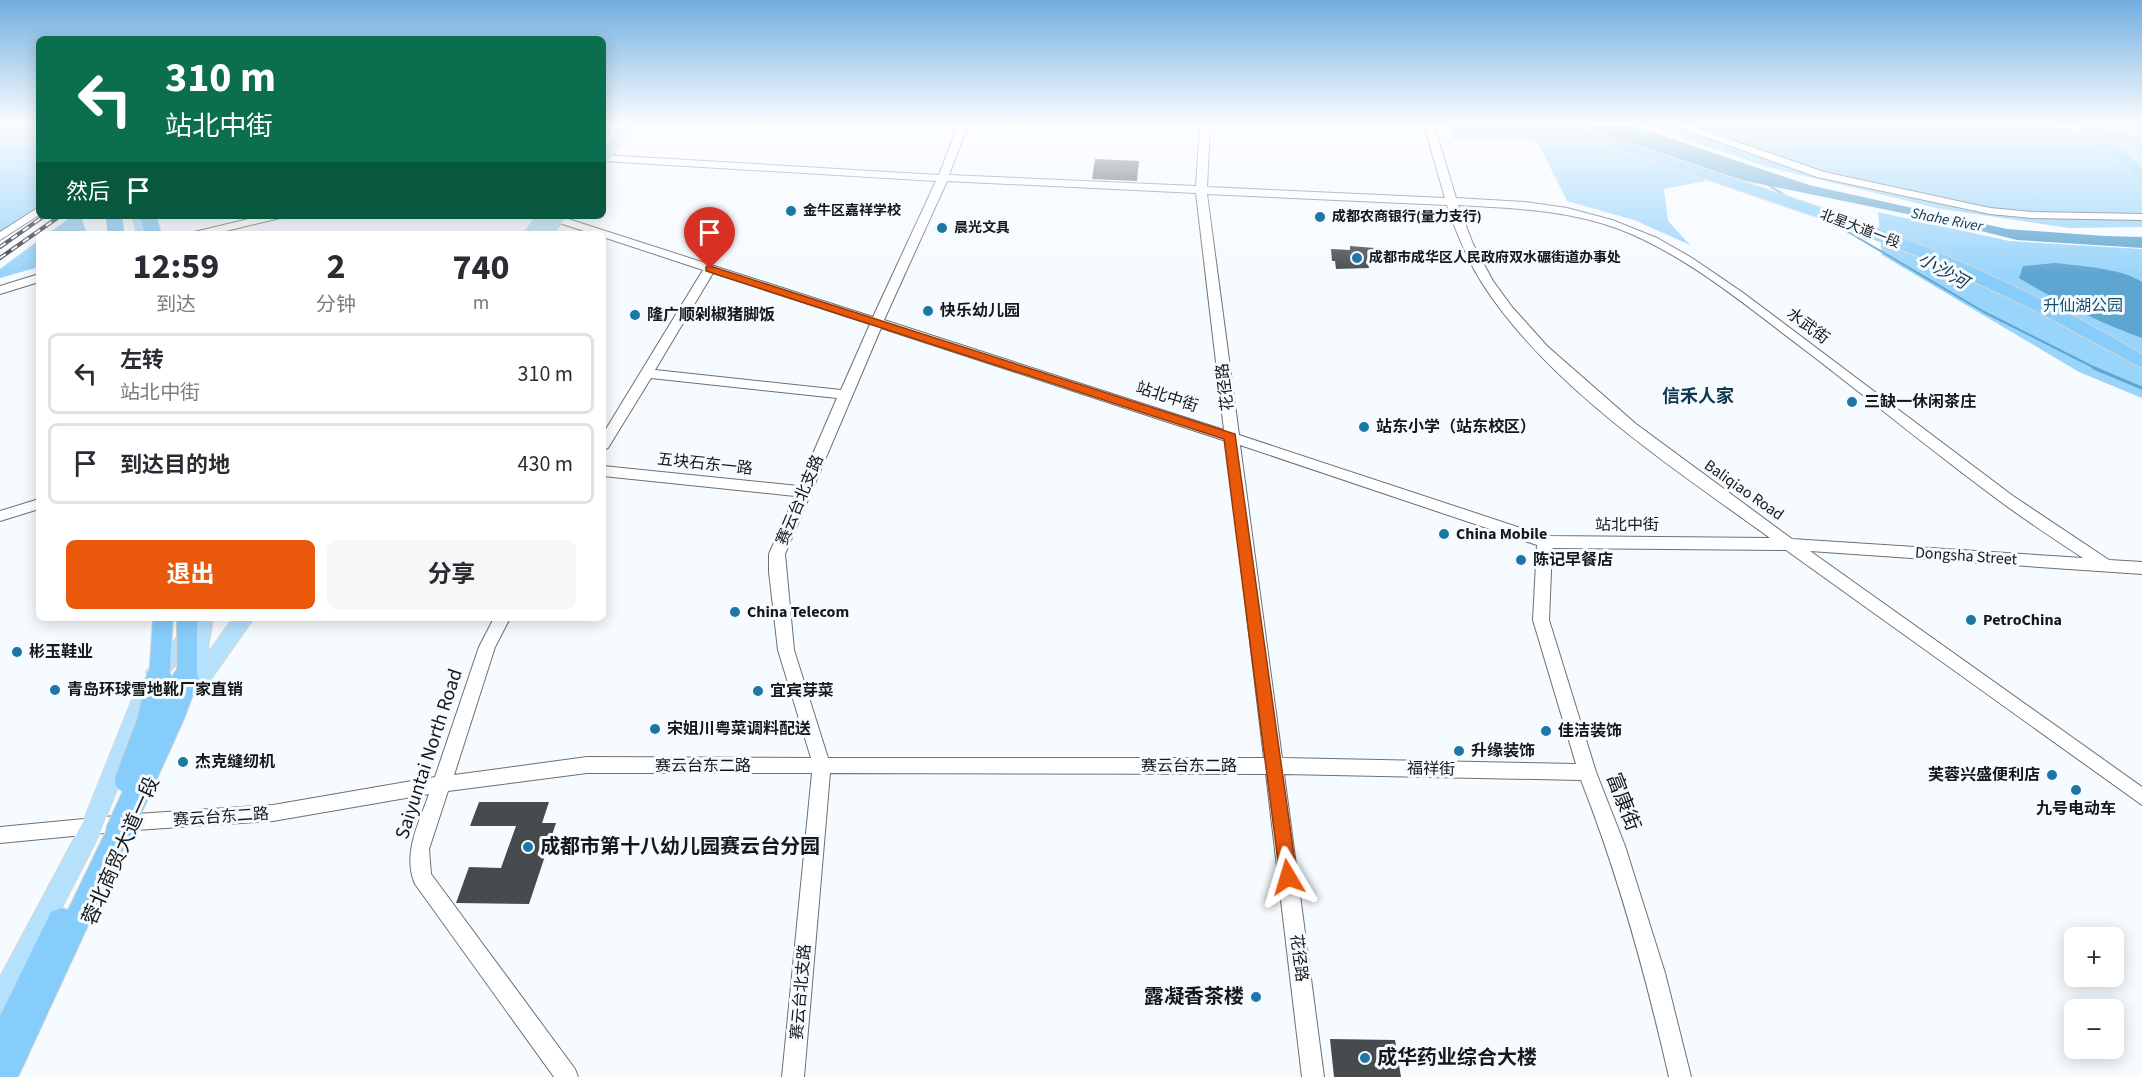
<!DOCTYPE html>
<html lang="zh">
<head>
<meta charset="utf-8">
<style>
  :root { --surface:#fff; --page:#f7f7f7; --text:#2b2b33; --muted:#7c7c81; --line:#e1e1e2; --accent:#ea580c }
  body { margin:0; font-family:"Source Sans 3","Noto Sans SC",sans-serif; background:var(--page); color:var(--text); height:100vh; display:flex; flex-direction:column; font-size:22px; white-space:nowrap }
  * { box-sizing:border-box; margin:0 }
  p { font-size:20px; color:var(--muted) }
  .icon { flex:none; width:33px; height:33px; fill:none; stroke:currentColor; stroke-width:2; stroke-linecap:round; stroke-linejoin:round }
  .map { position:relative; flex:1; overflow:hidden }
  .details { position:absolute; left:36px; top:231px; width:570px; height:390px; display:flex; flex-direction:column; background:var(--surface); border-radius:9px; box-shadow:0 3px 15px #0003 }
  .details>* { flex:none }
  .guide { position:absolute; left:36px; top:36px; width:570px; height:183px; border-radius:9px; box-shadow:0 3px 15px #0003; background:#0b6e4f; color:#fff; overflow:hidden }
  .buttons { position:absolute; left:2064px; top:927px; display:grid; gap:12px }
  .buttons a { display:grid; place-items:center; width:60px; height:60px; border-radius:9px; background:var(--surface); box-shadow:0 3px 15px #0003; font-size:30px }
  .pin { position:absolute; display:grid; place-items:center; width:51px; height:51px; color:#fff; margin:-62px -26px; border-radius:50% 50% 50% 0; rotate:-45deg; box-shadow:0 0 6px #0007 }
  .pin .icon { rotate:45deg }
  .me { position:absolute; width:66px; margin:-33px; rotate:353deg; stroke-linejoin:round; filter:drop-shadow(0 0 4px #0008) }
  .turn { display:flex; align-items:center; gap:21px; height:126px; padding:0 30px; font-size:27px }
  .turn .icon { width:78px; height:78px; stroke-width:2.5 }
  .turn b { display:block; font-size:42px; line-height:51px }
  .then { display:flex; align-items:center; height:57px; padding:0 30px; background:#0003; gap:12px; font-size:22px }
  .eta { display:flex; justify-content:space-evenly; align-items:center; height:102px; text-align:center }
  .eta b { font-size:36px; font-weight:700; line-height:42px }
  .button { display:flex; gap:12px; margin-top:auto; padding:12px 30px }
  .button a { flex:1; height:69px; border-radius:9px; background:var(--accent); color:#fff; font-size:24px; font-weight:700; line-height:69px; text-align:center }
  .button a+a { background:var(--page); color:var(--text) }
  ul { padding:0; list-style:none }
  li { display:flex; align-items:center; gap:18px; height:81px; margin:0 12px 9px; padding:0 18px; border:3px solid var(--line); border-radius:9px }
  li div { flex:1 }
  li b { display:block; font-size:22px }
  li em { font-style:normal }
  .map>svg:first-child { display:block }
  .green { fill:#99d4fa }
  .water { fill:#5ea5d1 }
  .lines { fill:none; stroke-linecap:round; stroke-linejoin:round }
  .stream-far1 { stroke:#5ea5d1; stroke-width:2 }
  .stream { stroke:#5ea5d1; stroke-width:3 }
  .building { fill:#464b4e }
  .minor-casing { stroke:#6c7175; stroke-width:2 }
  .major-casing { stroke:#d5d5d6; stroke-width:2 }
  .highway-casing { stroke:#d5d5d6; stroke-width:2 }
  .minor { fill:#fff; fill-rule:evenodd }
  .major { fill:#b6e1fd; fill-rule:evenodd }
  .highway { fill:#86cdfb; fill-rule:evenodd }
  .rail-casing { stroke:#393b3d; stroke-width:4 }
  .rail { stroke:#f6fbff; stroke-width:2; stroke-dasharray:7; stroke-linecap:butt }
  .highway-bridge-far2-casing { stroke:#d5d5d6; stroke-width:17; stroke-linecap:butt }
  .highway-bridge-far1-casing { stroke:#d5d5d6; stroke-width:22; stroke-linecap:butt }
  .highway-bridge-casing { stroke:#d5d5d6; stroke-width:28; stroke-linecap:butt }
  .highway-bridge-far2 { stroke:#86cdfb; stroke-width:16 }
  .highway-bridge-far1 { stroke:#86cdfb; stroke-width:20 }
  .highway-bridge { stroke:#86cdfb; stroke-width:26 }
  .route { fill:#ea580c; stroke:#983908; stroke-width:1.5 }
  .poi-dot { fill:#1d76a5; stroke:#f6fbff; stroke-width:2 }
  .labels { text-anchor:middle; dominant-baseline:central; stroke-width:6; stroke-linejoin:round; paint-order:stroke }
  .far-poi-label { font-size:14px; font-weight:bold; fill:#161819; stroke:#f6fbff; text-anchor:start }
  .far-street-label { font-size:14px; fill:#161819; stroke:#f6fbff }
  .far-water-label { font-size:15px; font-style:italic; fill:#163649; stroke:#f6fbff }
  .park-label { font-size:16px; fill:#154d6b; stroke:#f6fbff }
  .poi-label { font-size:16px; font-weight:bold; fill:#161819; stroke:#f6fbff; text-anchor:start }
  .street-label { font-size:16px; fill:#161819; stroke:#f6fbff }
  .water-label { font-size:18px; font-style:italic; fill:#163649; stroke:#f6fbff }
  .neighbourhood-label { font-size:18px; font-weight:bold; fill:#0f384f; stroke:#f6fbff }
  .near-street-label { font-size:20px; fill:#161819; stroke:#f6fbff }
  .near-poi-label { font-size:20px; font-weight:bold; fill:#161819; stroke:#f6fbff; text-anchor:start }
</style>
</head>
<body>
<div class="map">
<svg width="2142" height="1077" viewBox="0 0 2142 1077">
  <rect width="100%" height="100%" fill="#f6fbff"/>
  <path class="green" d="M0,125H39V208L0,235Z
    M1449,125H1601L1742,174L1664,189L1668,221L1690,245L1634,220L1567,201L1538,143L1530,139H1453Z
    M1646,125H2037L2142,136V227L2069,228L1941,209L1764,166Z
    M1878,212L2009,241L2142,249V398L2079,372L1882,255Z
    M72,216H81L87,234H48Z
    M39,240V267L0,278V269Z"/>
  <path class="water" d="M1580,125H1631L1809,185L2007,229L2105,236L2142,237V248L2017,240L1941,221L1731,178Z
    M2055,263C2080,266 2121,268 2142,282V338C2098,322 2059,302 2019,278L2023,266Z"/>
  <g class="lines">
    <path class="stream-far1" d="M1768,185L1788,197
      M1833,223L1984,312L2097,369"/>
    <path class="stream" d="M2094,368L2142,388"/>
  </g>
  <path class="building" d="M1095,159L1139,161L1137,181L1092,179Z
    M1350,246L1387,249L1388,256L1368,263L1369,268L1336,269L1335,261H1332L1331,249L1350,250Z
    M479,802H549L542,823H556L529,904L456,903L469,867L501,868L516,826H470Z
    M1330,1039L1395,1040L1401,1077H1334Z"/>
  <g class="lines">
    <g class="minor-casing">
      <path id="minor" d="M958,125H968L949,175L1196,186L1200,125H1210L1207,187L1445,198L1424,125H1434L1456,198L1525,202L1567,208L1612,220L1657,238L1692,258L1742,292L2013,496L2109,560L2142,562V574L1810,551L2142,787V805L1786,550L1552,548L1549,620L1596,772L1625,846L1665,973L1691,1077H1669C1646,976 1619,877 1581,780L1284,774L1324,1077H1302L1266,774L830,773L804,1077H782L812,773H587L448,791L429,849L431,874L575,1069L578,1077H554L415,884C402,854 419,823 429,794L273,821L136,830L0,843V827L136,814L273,805L435,777L479,647L494,618H510L495,647L454,775L587,757L811,758L778,650L769,572V554L795,496L603,476V466L799,486L837,398L651,378L608,448L603,450V434L703,270L603,237V234H593L538,216L562,217L873,317L936,181L603,161V155L939,175ZM947,181L1196,193L1224,430L884,320ZM1207,194L1447,205C1456,232 1467,259 1482,283C1548,386 1672,467 1770,538L1545,536L1239,435ZM1458,205C1513,208 1567,210 1619,229C1686,255 1744,304 1801,347C1868,398 1933,452 2001,502C2028,522 2056,540 2083,558L1792,539L1636,424L1547,346L1512,307L1493,281L1473,244ZM713,273L870,324L841,390L655,370ZM881,328L1226,441L1264,758H828L794,650L785,554ZM1240,445L1537,545L1533,620L1576,764L1282,758Z
        M1673,125H1688L1824,172L1990,208L2032,212L2142,214V220L2032,218L1990,214L1817,177Z
        M39,207V215L0,240V232Z
        M261,216H282L280,218L213,234H192L194,232Z
        M39,274V282L0,294V286Z
        M39,499V509L0,521V511Z"/>
    </g>
    <g class="major-casing">
      <path id="major" d="M623,125H635L607,162L603,163V150Z
        M2079,125L2142,126V134L2115,131L2142,154V165L2137,164L2100,130L2085,129Z
        M132,216H146L151,234H137Z
        M537,216H551L537,234H523Z
        M553,216H567L553,234H539Z
        M193,618H213L207,654L233,618H254L204,689L192,695L185,693L182,687L188,650C178,662 166,683 149,678L146,672L187,626L192,624Z
        M147,679L154,681L157,687L100,833L9,1011L0,1014V977L83,822L137,687L140,681Z"/>
    </g>
    <g class="highway-casing">
      <path id="highway" d="M1558,125H1578C1674,160 1771,189 1867,224C1962,259 2054,303 2142,354V368L2034,310L1928,260L1820,218L1597,142L1560,128Z
        M2078,125H2093L2142,167V180L2137,178Z
        M140,216H156L161,234H145Z
        M118,821L127,825L131,833L127,841L18,1077H0V1016L51,912L61,908L68,910L109,825Z"/>
    </g>
    <use href="#minor" class="minor"/>
    <use href="#major" class="major"/>
    <use href="#highway" class="highway"/>
    <g class="rail-casing">
      <path id="rail" d="M0,247L44,216
        M0,258L60,216"/>
    </g>
    <use href="#rail" class="rail"/>
    <g class="highway-bridge-far2-casing">
      <path id="highway-bridge-far2" d="M2104,125L2118,137
        M114,216L116,234"/>
    </g>
    <g class="highway-bridge-far1-casing">
      <path id="highway-bridge-far1" d="M159,680L163,618
        M185,680L187,674V618"/>
    </g>
    <g class="highway-bridge-casing">
      <path id="highway-bridge" d="M128,780L150,722L159,679
        M118,833L172,714L185,679"/>
    </g>
    <use href="#highway-bridge-far2" class="highway-bridge-far2"/>
    <use href="#highway-bridge-far1" class="highway-bridge-far1"/>
    <use href="#highway-bridge" class="highway-bridge"/>
  </g>
  <linearGradient id="sky" x2="0" y2="1"><stop stop-color="#71aedf"/><stop offset="0.45" stop-color="#fbfdff"/><stop offset="1" stop-color="#fbfdff" stop-opacity="0"/></linearGradient>
  <rect width="2142" height="276" fill="url(#sky)"/>
  <path class="route" d="M710,266L1235,434L1297,877L1294,883L1288,885L1282,883L1280,877L1224,439L706,271V267Z"/>
  <g class="poi-dot">
    <circle cx="791" cy="211" r="6"/>
    <circle cx="1320" cy="217" r="6"/>
    <circle cx="942" cy="228" r="6"/>
    <circle cx="1357" cy="258" r="6"/>
    <circle cx="928" cy="311" r="6"/>
    <circle cx="635" cy="315" r="6"/>
    <circle cx="1852" cy="402" r="6"/>
    <circle cx="1364" cy="427" r="6"/>
    <circle cx="1444" cy="534" r="6"/>
    <circle cx="1521" cy="560" r="6"/>
    <circle cx="735" cy="612" r="6"/>
    <circle cx="1971" cy="620" r="6"/>
    <circle cx="17" cy="652" r="6"/>
    <circle cx="55" cy="690" r="6"/>
    <circle cx="758" cy="691" r="6"/>
    <circle cx="655" cy="729" r="6"/>
    <circle cx="1546" cy="731" r="6"/>
    <circle cx="1459" cy="751" r="6"/>
    <circle cx="183" cy="762" r="6"/>
    <circle cx="2052" cy="775" r="6"/>
    <circle cx="2076" cy="790" r="6"/>
    <circle cx="528" cy="847" r="6"/>
    <circle cx="1256" cy="997" r="6"/>
    <circle cx="1365" cy="1058" r="6"/>
  </g>
  <g class="labels">
    <g class="far-poi-label">
      <text x="803" y="211">金牛区嘉祥学校</text>
      <text x="1332" y="217">成都农商银行(量力支行)</text>
      <text x="954" y="228">晨光文具</text>
      <text x="1369" y="258">成都市成华区人民政府双水碾街道办事处</text>
    </g>
    <g class="far-street-label">
      <text transform="translate(1860 229) rotate(21)">北星大道一段</text>
    </g>
    <g class="far-water-label">
      <text transform="translate(1947 220) rotate(11)">Shahe River</text>
    </g>
    <g class="park-label">
      <text x="2083" y="306">升仙湖公园</text>
    </g>
    <g class="poi-label">
      <text x="940" y="311">快乐幼儿园</text>
      <text x="647" y="315">隆广顺剁椒猪脚饭</text>
      <text x="1864" y="402">三缺一休闲茶庄</text>
      <text x="1376" y="427">站东小学（站东校区）</text>
      <text x="1456" y="534">China Mobile</text>
      <text x="1533" y="560">陈记早餐店</text>
      <text x="747" y="612">China Telecom</text>
      <text x="1983" y="620">PetroChina</text>
      <text x="29" y="652">彬玉鞋业</text>
      <text x="67" y="690">青岛环球雪地靴厂家直销</text>
      <text x="770" y="691">宜宾芽菜</text>
      <text x="667" y="729">宋姐川粤菜调料配送</text>
      <text x="1558" y="731">佳洁装饰</text>
      <text x="1471" y="751">升缘装饰</text>
      <text x="195" y="762">杰克缝纫机</text>
      <text x="2040" y="775" text-anchor="end">芙蓉兴盛便利店</text>
      <text x="2076" y="809" text-anchor="middle">九号电动车</text>
    </g>
    <g class="street-label">
      <text transform="translate(1808 326) rotate(37)">水武街</text>
      <text transform="translate(1225 387) rotate(-97)">花径路</text>
      <text transform="translate(1167 397) rotate(18)">站北中街</text>
      <text transform="translate(705 464) rotate(6)">五块石东一路</text>
      <text transform="translate(1744 490) rotate(35)">Baliqiao Road</text>
      <text transform="translate(800 500) rotate(-67)">赛云台北支路</text>
      <text x="1627" y="525">站北中街</text>
      <text transform="translate(1966 556) rotate(4)">Dongsha Street</text>
      <text x="703" y="766">赛云台东二路</text>
      <text x="1189" y="766">赛云台东二路</text>
      <text transform="translate(1431 769) rotate(1)">福祥街</text>
      <text transform="translate(221 817) rotate(-4)">赛云台东二路</text>
      <text transform="translate(1299 958) rotate(83)">花径路</text>
      <text transform="translate(801 992) rotate(-85)">赛云台北支路</text>
    </g>
    <g class="water-label">
      <text transform="translate(1943 271) rotate(30)">小沙河</text>
    </g>
    <g class="neighbourhood-label">
      <text x="1698" y="396">信禾人家</text>
    </g>
    <g class="near-street-label">
      <text transform="translate(429 754) rotate(-72)">Saiyuntai North Road</text>
      <text transform="translate(1623 802) rotate(69)">富康街</text>
      <text transform="translate(121 851) rotate(-66)">蓉北商贸大道一段</text>
    </g>
    <g class="near-poi-label">
      <text x="540" y="847">成都市第十八幼儿园赛云台分园</text>
      <text x="1244" y="997" text-anchor="end">露凝香茶楼</text>
      <text x="1377" y="1058">成华药业综合大楼</text>
    </g>
  </g>
</svg>
<div class="buttons">
<a>+</a>
<a>−</a>
</div>
<div class="pin" style="left:710px;top:269px;background:#d93025"><svg class="icon" aria-label="arrive" viewBox="0 0 24 24"><path d="M6 21V4h12l-3 4 3 4H6"/></svg></div>
<svg class="me" style="left:1288px;top:877px" viewBox="-20 -20 40 40"><path d="M0-17L14 15 0 8-14 15z" fill="#ea580c" stroke="#fff" stroke-width="4"/></svg>
<div class="guide">
<div class="turn"><svg class="icon" aria-label="left" viewBox="0 0 24 24"><path d="M17 20v-9H6M10 6l-5 5 5 5"/></svg><div><b>310 m</b>站北中街</div></div>
<div class="then">然后<svg class="icon" aria-label="arrive" viewBox="0 0 24 24"><path d="M6 21V4h12l-3 4 3 4H6"/></svg></div>
</div>
<section class="details">
<div class="eta">
<div><b>12:59</b><p>到达</p></div>
<div><b>2</b><p>分钟</p></div>
<div><b>740</b><p>m</p></div>
</div>
<ul>
<li><svg class="icon" aria-label="left" viewBox="0 0 24 24"><path d="M17 20v-9H6M10 6l-5 5 5 5"/></svg><div><b>左转</b><p>站北中街</p></div><em>310 m</em></li>
<li><svg class="icon" aria-label="arrive" viewBox="0 0 24 24"><path d="M6 21V4h12l-3 4 3 4H6"/></svg><div><b>到达目的地</b></div><em>430 m</em></li>
</ul>
<div class="button"><a>退出</a><a>分享</a></div>
</section>
</div>
</body>
</html>
